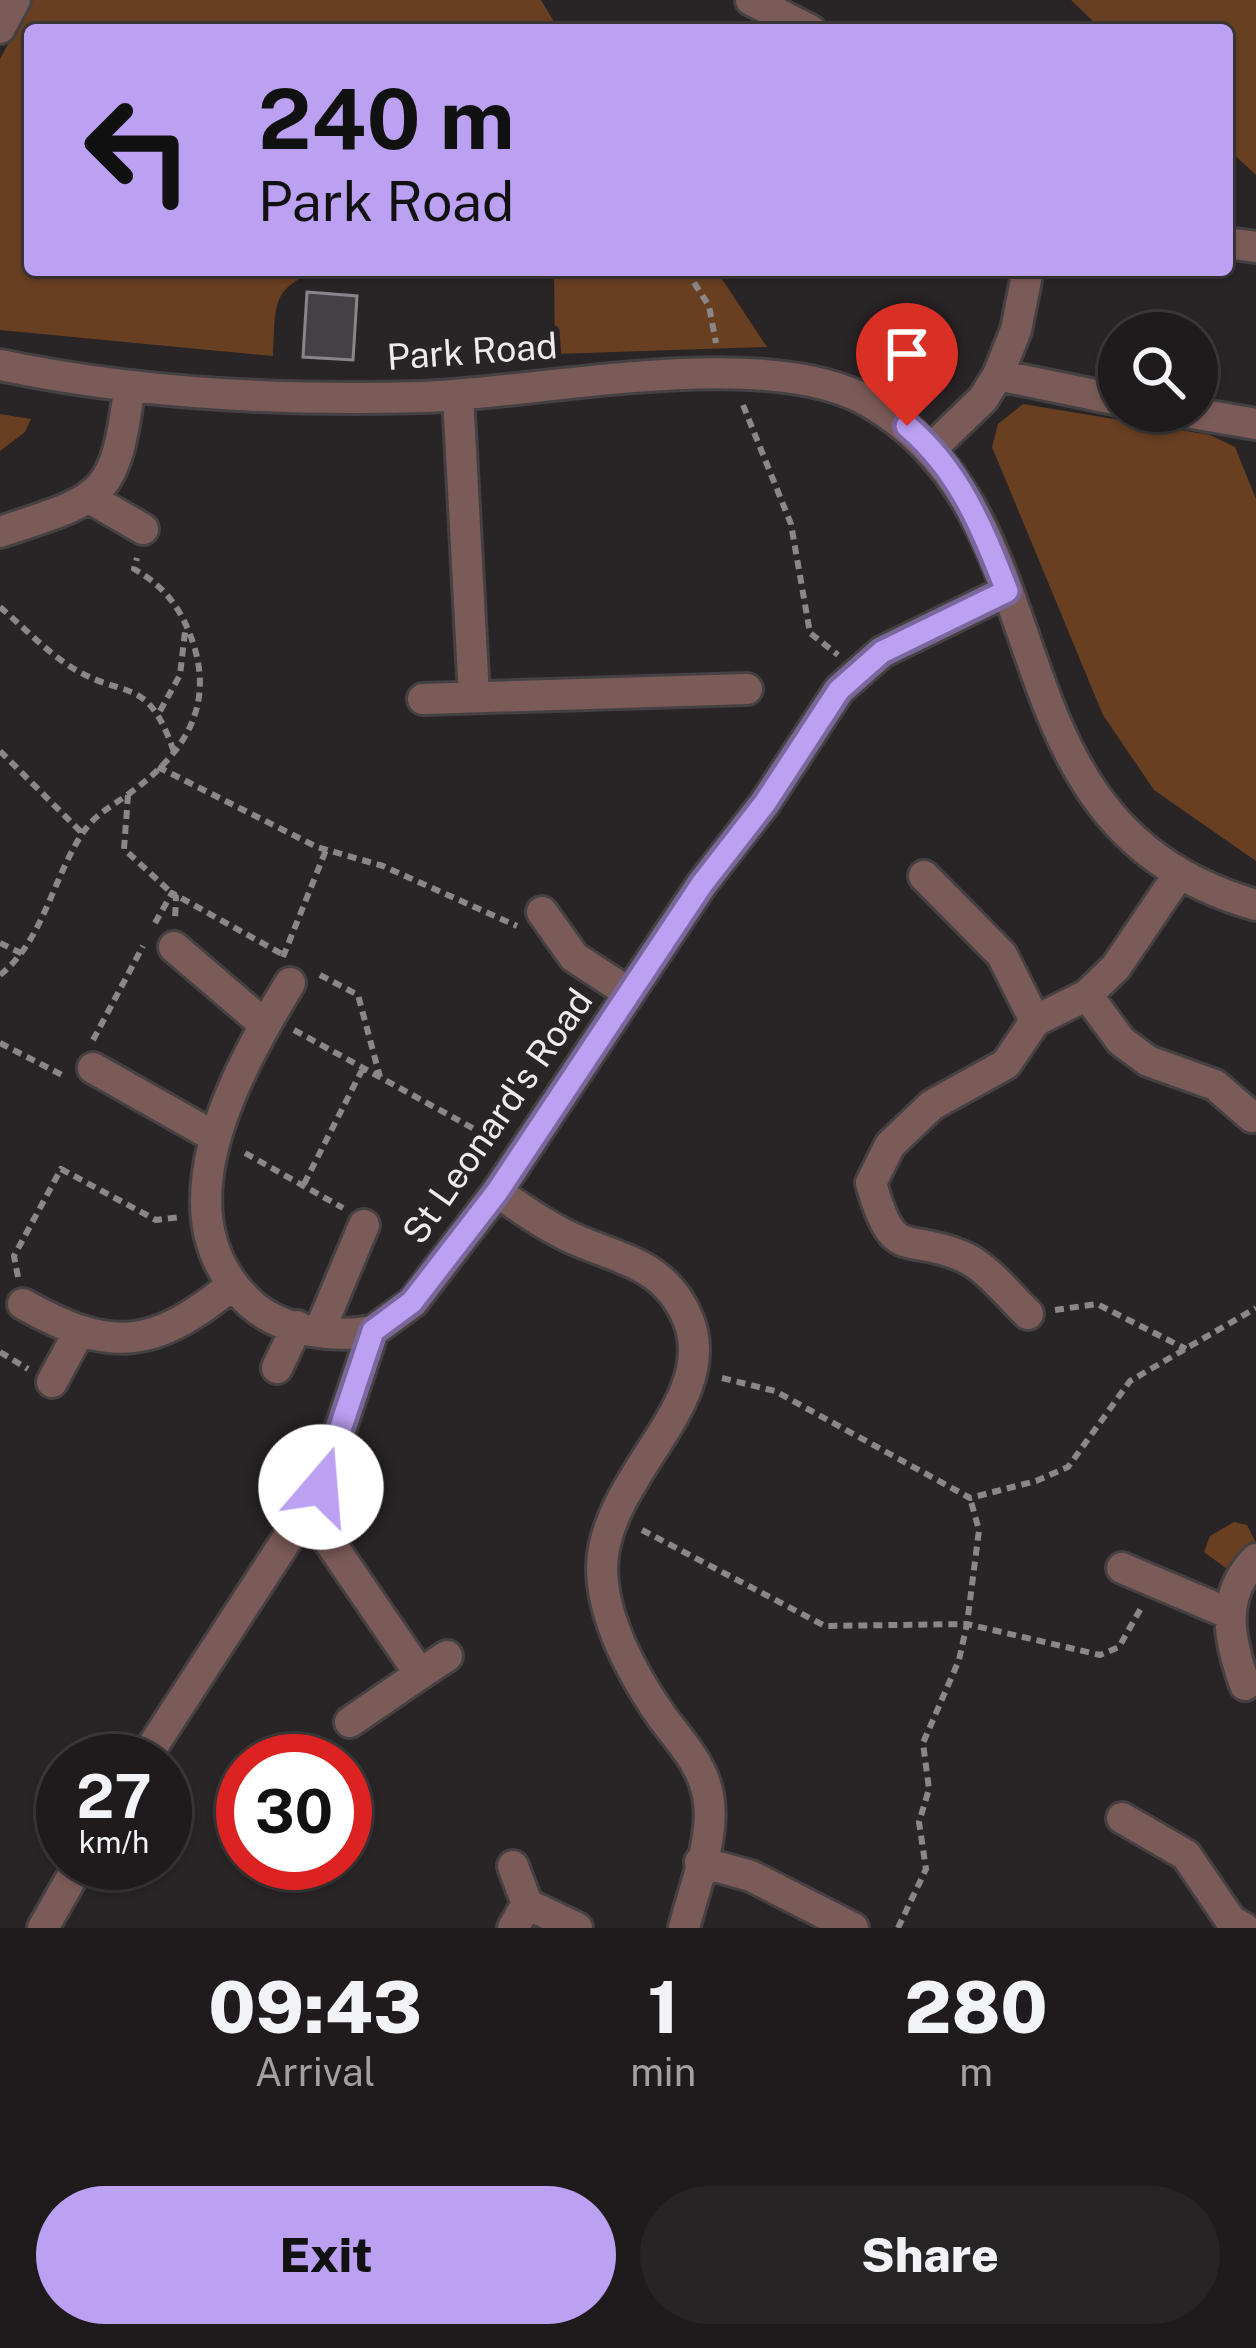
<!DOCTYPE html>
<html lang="en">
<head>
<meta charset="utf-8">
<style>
  :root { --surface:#1f1b1c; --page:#272425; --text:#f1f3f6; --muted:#a1a1a3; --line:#3c393b; --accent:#bca0f2 }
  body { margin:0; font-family:"Public Sans",sans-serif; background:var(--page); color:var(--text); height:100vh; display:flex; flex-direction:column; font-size:45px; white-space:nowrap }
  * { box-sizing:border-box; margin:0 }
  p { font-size:39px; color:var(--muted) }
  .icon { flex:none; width:66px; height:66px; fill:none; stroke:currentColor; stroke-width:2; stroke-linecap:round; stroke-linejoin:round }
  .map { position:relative; height:1928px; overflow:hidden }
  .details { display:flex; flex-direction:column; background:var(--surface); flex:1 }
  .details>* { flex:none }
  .guide { position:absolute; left:24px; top:24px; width:1209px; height:252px; border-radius:12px; box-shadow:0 3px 9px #0004,0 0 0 3px var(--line); background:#bca0f2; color:#111; overflow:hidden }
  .fabs { position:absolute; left:1098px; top:312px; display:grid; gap:24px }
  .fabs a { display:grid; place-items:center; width:120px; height:120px; border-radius:50%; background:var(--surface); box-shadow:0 3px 9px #0004,0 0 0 3px var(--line); font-size:60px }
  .speed { position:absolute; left:36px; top:1734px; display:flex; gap:24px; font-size:60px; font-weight:700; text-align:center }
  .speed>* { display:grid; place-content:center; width:156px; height:156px; border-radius:50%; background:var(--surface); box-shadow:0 3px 9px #0004,0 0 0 3px var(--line); line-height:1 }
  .speed small { font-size:30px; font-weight:400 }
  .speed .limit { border:18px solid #d22; background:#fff; color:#111 }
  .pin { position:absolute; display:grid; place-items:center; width:102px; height:102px; color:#fff; margin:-123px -51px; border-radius:50% 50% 50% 0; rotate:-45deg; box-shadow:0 0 12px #0007 }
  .pin .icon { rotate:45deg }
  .me { position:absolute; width:132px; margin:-66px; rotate:18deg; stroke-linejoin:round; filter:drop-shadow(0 0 9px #0008) }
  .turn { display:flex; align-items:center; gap:42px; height:252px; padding:0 36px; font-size:54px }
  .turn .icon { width:156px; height:156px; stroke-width:2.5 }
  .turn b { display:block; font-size:84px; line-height:102px }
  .eta { display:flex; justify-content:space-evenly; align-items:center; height:204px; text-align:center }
  .eta b { font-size:72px; font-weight:800; line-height:84px }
  .action { display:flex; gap:24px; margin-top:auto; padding:24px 36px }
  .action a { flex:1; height:138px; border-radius:72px; background:var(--accent); color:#111; font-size:48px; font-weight:800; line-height:138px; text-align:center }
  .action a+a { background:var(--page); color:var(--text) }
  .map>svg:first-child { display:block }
  .green { fill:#683f21 }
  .building { fill:#444044; stroke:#89858a; stroke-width:3 }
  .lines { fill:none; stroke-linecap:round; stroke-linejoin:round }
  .minor-casing { stroke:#454042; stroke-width:36 }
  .path { stroke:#8b8688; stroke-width:6; stroke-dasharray:9 6; stroke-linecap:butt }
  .minor { stroke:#7b5b58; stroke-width:30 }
  .route-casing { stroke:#7a689d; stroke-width:30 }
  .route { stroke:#bca0f2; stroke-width:21 }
  .labels { text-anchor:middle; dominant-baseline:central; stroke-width:12; stroke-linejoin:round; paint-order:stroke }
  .street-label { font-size:36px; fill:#efebec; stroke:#292426 }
</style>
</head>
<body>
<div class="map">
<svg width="1256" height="1928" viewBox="0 0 1256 1928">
  <rect width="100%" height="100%" fill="#292426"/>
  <path class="green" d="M32,0H541L559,30H30V270H323C269,286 276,306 273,356L0,330V59Z
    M1071,0H1256V175L1227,148V30H1102Z
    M554,270H716L767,347L555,354Z
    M1023,404L1210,435L1235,447L1256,499V861L1154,790L1103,715L992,447L998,424Z
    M0,414L31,419L25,432L0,451Z
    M1234,1522L1247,1525L1256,1543L1227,1569L1204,1552L1210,1536Z"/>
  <path class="building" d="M307,292L357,296L353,360L303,357Z"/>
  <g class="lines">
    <g class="minor-casing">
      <path id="minor" d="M751,0L810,30
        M0,28L15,0
        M1227,243L1256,247
        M0,365C138,394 282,401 423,397C542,393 769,342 871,403C1076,524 975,825 1256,905
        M998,375L1016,330L1028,270
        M458,395L474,696
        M1180,411L1256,424
        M932,448L983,399L998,375L1119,400
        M88,497L143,529
        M0,532C102,498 115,500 129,390
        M423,699L747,689
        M924,876L1002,955L1035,1021
        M542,912L574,957L629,993
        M174,947L265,1025
        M290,983C236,1072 154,1216 251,1304C283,1332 332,1338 373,1331
        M1087,995L1121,1041L1148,1061L1215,1085L1252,1117
        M93,1068L215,1137
        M497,1192C522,1209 547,1227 574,1239C622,1260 666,1265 688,1319C722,1402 604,1476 602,1567C602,1619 633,1675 662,1717C680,1741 702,1764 708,1795C716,1836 694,1888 684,1928
        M23,1304C112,1354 153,1349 231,1286
        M1028,1314C1010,1297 987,1267 964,1257C905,1231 894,1265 871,1183L890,1145L932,1105L1006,1064L1035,1021L1087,995L1116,967L1179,874
        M319,1332L364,1225
        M277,1368L297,1326
        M52,1382L79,1332
        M307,1509L420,1674L350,1722
        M1122,1568L1228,1613
        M420,1674L447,1656
        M1245,1685C1229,1640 1219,1596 1256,1559
        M143,1761L321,1487L373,1331L413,1302L497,1192L702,884L765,803L839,690L882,652L1007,591
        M1122,1818L1186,1855L1231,1921L1244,1928
        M700,1862L751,1876L853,1928
        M527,1904L577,1928
        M43,1928L80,1863
        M513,1928L527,1904L513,1866"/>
    </g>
    <path class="path" d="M686,270L709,306L716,343
      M743,405L791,524L810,633L838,655
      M0,607C21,625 42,647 65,663C123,703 146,670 174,752
      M160,711L180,675L186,623
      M0,751L82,833
      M158,767L317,847L383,866L517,926
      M128,795L124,849L176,897L175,919
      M155,923L172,893L282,954
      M0,943L23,954
      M283,957L326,850
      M0,975C43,941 52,880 82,834C96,813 111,807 130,793C181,756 214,710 194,646C183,611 166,587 134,569L137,558
      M320,975L358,995L380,1077
      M294,1030L498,1142
      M93,1040L143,946
      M0,1043L62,1075
      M245,1153L343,1208
      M304,1184L363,1068
      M18,1277L14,1256L61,1169L156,1220L180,1217
      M1055,1310L1097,1304L1186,1349
      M0,1352L28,1369
      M722,1378L775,1391L970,1498L1036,1481L1068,1467L1130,1381L1256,1308
      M642,1530L825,1626L967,1624L1100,1655L1119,1647L1141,1608
      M898,1928L926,1869L919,1822L929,1789L923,1743L959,1660L967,1624L979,1530L970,1498"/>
    <use href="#minor" class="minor"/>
  </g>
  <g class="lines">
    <g class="route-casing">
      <path id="route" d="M321,1487L373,1331L412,1302L497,1192L702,884L765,803L839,690L882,652L1007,591C982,528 960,471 907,426"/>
    </g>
    <use href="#route" class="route"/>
  </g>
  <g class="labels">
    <g class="street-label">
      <text transform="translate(472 351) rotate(-4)">Park Road</text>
      <text transform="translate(497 1116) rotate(-55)">St Leonard's Road</text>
    </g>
  </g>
</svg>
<div class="fabs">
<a><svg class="icon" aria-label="search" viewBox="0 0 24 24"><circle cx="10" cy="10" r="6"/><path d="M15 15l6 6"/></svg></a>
</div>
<div class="speed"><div>27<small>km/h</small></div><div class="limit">30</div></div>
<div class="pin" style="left:907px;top:426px;background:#d93025"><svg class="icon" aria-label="arrive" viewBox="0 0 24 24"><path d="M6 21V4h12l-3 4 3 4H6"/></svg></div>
<svg class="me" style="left:321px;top:1487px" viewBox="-20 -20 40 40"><circle r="19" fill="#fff"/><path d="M0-13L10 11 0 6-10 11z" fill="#bca0f2"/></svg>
<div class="guide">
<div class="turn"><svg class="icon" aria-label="left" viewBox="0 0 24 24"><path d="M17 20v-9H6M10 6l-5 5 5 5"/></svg><div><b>240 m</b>Park Road</div></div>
</div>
</div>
<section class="details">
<div class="eta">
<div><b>09:43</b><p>Arrival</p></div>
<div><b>1</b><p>min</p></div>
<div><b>280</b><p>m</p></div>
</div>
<div class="action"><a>Exit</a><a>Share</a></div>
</section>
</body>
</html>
